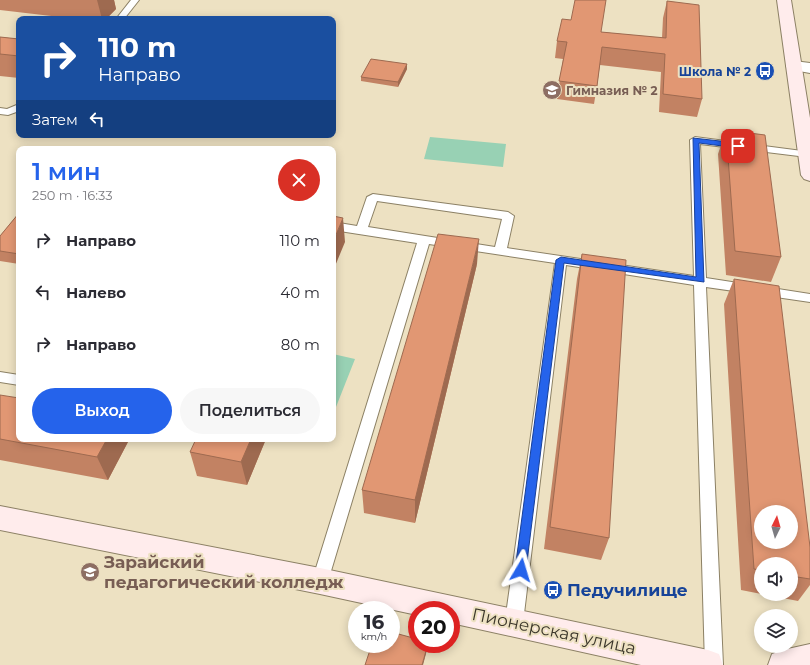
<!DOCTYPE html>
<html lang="ru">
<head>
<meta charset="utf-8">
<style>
  :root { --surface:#fff; --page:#f7f7f7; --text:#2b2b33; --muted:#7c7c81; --accent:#2563eb }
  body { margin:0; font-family:Montserrat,sans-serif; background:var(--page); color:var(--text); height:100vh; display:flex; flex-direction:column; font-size:15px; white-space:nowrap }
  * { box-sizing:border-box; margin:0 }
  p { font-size:13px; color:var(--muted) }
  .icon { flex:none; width:22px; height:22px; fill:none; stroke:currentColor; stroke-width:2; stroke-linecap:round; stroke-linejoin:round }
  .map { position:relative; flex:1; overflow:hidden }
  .side { position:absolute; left:16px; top:146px; width:320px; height:296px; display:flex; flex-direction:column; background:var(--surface); border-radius:8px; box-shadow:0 2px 10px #0003 }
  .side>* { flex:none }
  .hud { position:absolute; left:16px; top:16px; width:320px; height:122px; border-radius:8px; box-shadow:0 2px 10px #0003; background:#1a4fa0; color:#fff; overflow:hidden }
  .needle { width:26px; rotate:5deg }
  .buttons { position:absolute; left:754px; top:505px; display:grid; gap:8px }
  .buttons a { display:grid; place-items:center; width:44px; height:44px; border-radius:50%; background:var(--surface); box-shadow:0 2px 10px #0003; font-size:20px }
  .speed { position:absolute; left:348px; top:601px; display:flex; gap:8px; font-size:20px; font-weight:700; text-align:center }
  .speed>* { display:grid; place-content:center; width:52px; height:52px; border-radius:50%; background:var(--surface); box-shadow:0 2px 10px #0003; line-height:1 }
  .speed small { font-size:10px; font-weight:400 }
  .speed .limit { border:6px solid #d22; background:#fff; color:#111 }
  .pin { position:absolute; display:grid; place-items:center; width:34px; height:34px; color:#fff; margin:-17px; border-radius:8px; box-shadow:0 2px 6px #0006 }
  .me { position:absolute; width:44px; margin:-22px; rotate:7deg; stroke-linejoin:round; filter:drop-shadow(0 0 3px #0008) }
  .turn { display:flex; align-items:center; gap:14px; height:84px; padding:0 16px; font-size:18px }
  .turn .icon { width:52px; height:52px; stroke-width:2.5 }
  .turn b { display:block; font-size:28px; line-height:34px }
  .then { display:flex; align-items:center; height:38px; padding:0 16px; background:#0003; gap:8px; font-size:15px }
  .round { display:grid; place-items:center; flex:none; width:42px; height:42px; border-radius:21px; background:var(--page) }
  .summary { display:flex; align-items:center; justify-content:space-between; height:68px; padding:0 16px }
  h1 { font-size:24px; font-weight:600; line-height:30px; color:var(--accent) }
  .action { display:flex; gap:8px; margin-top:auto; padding:8px 16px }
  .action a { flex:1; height:46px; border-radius:24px; background:var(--accent); color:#fff; font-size:16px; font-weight:600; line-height:46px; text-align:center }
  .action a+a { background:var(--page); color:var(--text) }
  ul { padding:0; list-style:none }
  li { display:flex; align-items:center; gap:12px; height:52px; padding:0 16px }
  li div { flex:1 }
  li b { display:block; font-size:15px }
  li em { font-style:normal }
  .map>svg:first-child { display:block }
  .green { fill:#98d1b4 }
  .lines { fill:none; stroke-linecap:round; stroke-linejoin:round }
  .service-casing { stroke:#8c8165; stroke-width:2 }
  .minor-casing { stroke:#8c8165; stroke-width:2 }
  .secondary-casing { stroke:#8c8165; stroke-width:2 }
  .service { fill:#fff; fill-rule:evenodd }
  .minor { fill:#fff; fill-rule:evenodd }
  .secondary { fill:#ffecec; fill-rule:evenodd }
  .wall { fill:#c28263; fill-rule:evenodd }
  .shaded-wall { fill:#9e6a50 }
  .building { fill:#e19773; stroke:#9e6a50; fill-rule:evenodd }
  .route { fill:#2563eb; stroke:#184099 }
  .labels { text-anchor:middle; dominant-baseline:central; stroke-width:4; stroke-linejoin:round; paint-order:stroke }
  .far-transit-label { font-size:12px; font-weight:bold; fill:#164399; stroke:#ede1c2; text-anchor:end }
  .far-education-label { font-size:12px; font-weight:bold; fill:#785e54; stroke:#ede1c2; text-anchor:start }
  .near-education-label { font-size:17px; font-weight:bold; fill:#785e54; stroke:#ede1c2; text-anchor:start }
  .near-transit-label { font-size:17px; font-weight:bold; fill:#164399; stroke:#ede1c2; text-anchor:start }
  .near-street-label { font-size:17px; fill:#3c372b; stroke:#ede1c2 }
</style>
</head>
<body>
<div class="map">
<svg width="810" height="665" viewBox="0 0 810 665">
  <rect width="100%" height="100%" fill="#ede1c2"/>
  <path class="green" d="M430,137L506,144L503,167L424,159Z
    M333,354L355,359L336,407L333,406Z"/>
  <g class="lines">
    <g class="service-casing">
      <path id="service" d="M131,0H139L124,19H116Z
        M19,104V111L8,115L0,114V108L7,109Z
        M695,137L810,152V156L807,157L700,144L706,278L810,294V302L706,287L723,665H705L694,285L566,265L523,622L520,628L514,630L508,628L505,622L555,263L429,244L328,581L326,586L320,589L314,586L312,581L417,243L333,230V222L357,226L367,197L373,194L508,212L514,216L507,248L694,276L690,140ZM377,201L502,219L495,247L368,227Z
        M0,372L19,375V385L0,382Z"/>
    </g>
    <g class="minor-casing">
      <path id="minor" d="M794,61L810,63V73L788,69L786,66L788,63Z"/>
    </g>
    <g class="secondary-casing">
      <path id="secondary" d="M777,0H791L810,118V181L804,179L801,175Z
        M0,506L320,568L708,650L719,654L723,665H641L451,623V610H417V615L320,594L0,530Z
        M810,644V665H768L772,654L783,650Z"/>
    </g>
    <use href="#service" class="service"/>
    <use href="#minor" class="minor"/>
    <use href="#secondary" class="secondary"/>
  </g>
  <path class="wall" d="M0,0H114L116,9L106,19H77L0,10Z
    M667,1L702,99L697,117L659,112L661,72L600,65L597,86L594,104L557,99L563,59L555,58L557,41L601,32L662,38L663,18Z
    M0,37L19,39V78L0,76Z
    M407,64V69L398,87L361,81V77Z
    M726,130L781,257L771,282L726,275L718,154Z
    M19,213V264L0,261V236Z
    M582,254L609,538L601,560L544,549L577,279Z
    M477,264L415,523L364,513L362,490Z
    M734,279L810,547V585L798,601L741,590L724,304ZM761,564H791V594H761Z
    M0,395L19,439H128L129,440L108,480L0,460Z
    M266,439L247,485L197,476L190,452Z"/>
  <path class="shaded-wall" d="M97,0H114L116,9L106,19H102Z
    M407,64V69L398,87V82Z
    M343,218L345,242L333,271V242Z
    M479,239L477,264L415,523V500Z
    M107,439H128L129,440L108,480L97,457Z
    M251,439H266L247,485L241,462Z
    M428,644V646L423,665H422Z"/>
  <path class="building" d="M575,0H606L601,32L666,38L667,1L699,5L702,99L663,94L665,54L602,47L597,86L559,81L567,42L557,41L562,19L571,20Z
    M0,37L19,39V56L0,54Z
    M371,59L407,64L398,82L361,77Z
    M726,130L765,135L781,257L735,251Z
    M19,213V254L0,251V236Z
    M333,216L343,218L333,242Z
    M438,234L479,239L415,500L362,490Z
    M582,254L626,260L609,538L550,527Z
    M734,279L779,286L810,547V579L791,576V564H761V570L754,569ZM761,512H791V542H761Z
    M0,395L19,398V439H107L97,457L0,439Z
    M196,439H251L241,462L190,452Z
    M391,632L417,639V644H428L422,665H365L372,644H391Z"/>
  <path class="route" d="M693,138L738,143L742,146L738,148L699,143L704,282L564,263L526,570L525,573L521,575L517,573L515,570L556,260L561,257L696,277Z"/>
  <defs>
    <g id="bus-disc" transform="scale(1)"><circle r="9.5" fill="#1a4fb4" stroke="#ede1c2"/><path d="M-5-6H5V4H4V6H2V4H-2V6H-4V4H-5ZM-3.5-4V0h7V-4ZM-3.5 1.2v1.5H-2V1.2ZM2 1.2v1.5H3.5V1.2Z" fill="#fff"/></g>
    <g id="school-disc" transform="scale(1)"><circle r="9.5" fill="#8d6e63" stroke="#ede1c2"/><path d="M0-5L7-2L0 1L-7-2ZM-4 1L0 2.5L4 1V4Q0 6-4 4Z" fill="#fff"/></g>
    <g id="university-disc" transform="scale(1)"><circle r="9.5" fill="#8d6e63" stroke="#ede1c2"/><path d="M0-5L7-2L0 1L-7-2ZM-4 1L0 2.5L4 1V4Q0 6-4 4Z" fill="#fff"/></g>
  </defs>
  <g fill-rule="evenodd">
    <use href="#bus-disc" x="765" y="71"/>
    <use href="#school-disc" x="552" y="90"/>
    <use href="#university-disc" x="90" y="572"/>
    <use href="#bus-disc" x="553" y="590"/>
  </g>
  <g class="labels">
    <g class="far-transit-label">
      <text x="751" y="71">Школа № 2</text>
    </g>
    <g class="far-education-label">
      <text x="566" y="90">Гимназия № 2</text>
    </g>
    <g class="near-education-label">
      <text x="104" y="562">Зарайский<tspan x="104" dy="20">педагогический колледж</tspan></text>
    </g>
    <g class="near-transit-label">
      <text x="567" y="590">Педучилище</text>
    </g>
    <g class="near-street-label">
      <text transform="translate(554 631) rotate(12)">Пионерская улица</text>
    </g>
  </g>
</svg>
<div class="buttons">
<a><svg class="needle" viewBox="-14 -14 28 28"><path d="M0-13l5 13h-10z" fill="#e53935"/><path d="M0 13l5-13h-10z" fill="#7c7c81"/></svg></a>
<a><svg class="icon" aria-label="sound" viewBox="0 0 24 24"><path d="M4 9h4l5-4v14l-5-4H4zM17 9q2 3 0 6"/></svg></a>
<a><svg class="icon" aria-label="layers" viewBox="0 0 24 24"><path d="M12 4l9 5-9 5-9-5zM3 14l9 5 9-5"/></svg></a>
</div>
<div class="speed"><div>16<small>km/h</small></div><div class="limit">20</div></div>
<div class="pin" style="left:738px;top:146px;background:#d93025"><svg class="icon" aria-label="arrive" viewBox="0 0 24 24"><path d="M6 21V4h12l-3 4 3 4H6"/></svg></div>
<svg class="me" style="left:521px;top:570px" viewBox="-20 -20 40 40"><path d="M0-17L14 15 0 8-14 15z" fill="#2563eb" stroke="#fff" stroke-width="4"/></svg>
<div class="hud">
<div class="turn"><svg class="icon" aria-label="right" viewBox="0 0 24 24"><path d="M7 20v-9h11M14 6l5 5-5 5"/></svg><div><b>110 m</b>Направо</div></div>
<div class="then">Затем<svg class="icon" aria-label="left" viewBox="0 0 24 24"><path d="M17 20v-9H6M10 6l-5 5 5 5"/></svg></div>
</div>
<section class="side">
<div class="summary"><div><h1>1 мин</h1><p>250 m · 16:33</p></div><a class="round" style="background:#d93025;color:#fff"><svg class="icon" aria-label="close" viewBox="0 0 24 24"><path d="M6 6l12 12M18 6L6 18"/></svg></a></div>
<ul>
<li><svg class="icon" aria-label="right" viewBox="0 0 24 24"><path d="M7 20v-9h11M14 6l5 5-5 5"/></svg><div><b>Направо</b></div><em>110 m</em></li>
<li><svg class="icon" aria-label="left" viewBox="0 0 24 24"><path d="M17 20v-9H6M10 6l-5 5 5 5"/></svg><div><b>Налево</b></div><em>40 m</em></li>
<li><svg class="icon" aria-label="right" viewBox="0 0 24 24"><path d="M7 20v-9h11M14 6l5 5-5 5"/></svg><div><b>Направо</b></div><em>80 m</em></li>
</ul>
<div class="action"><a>Выход</a><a>Поделиться</a></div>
</section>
</div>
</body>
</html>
